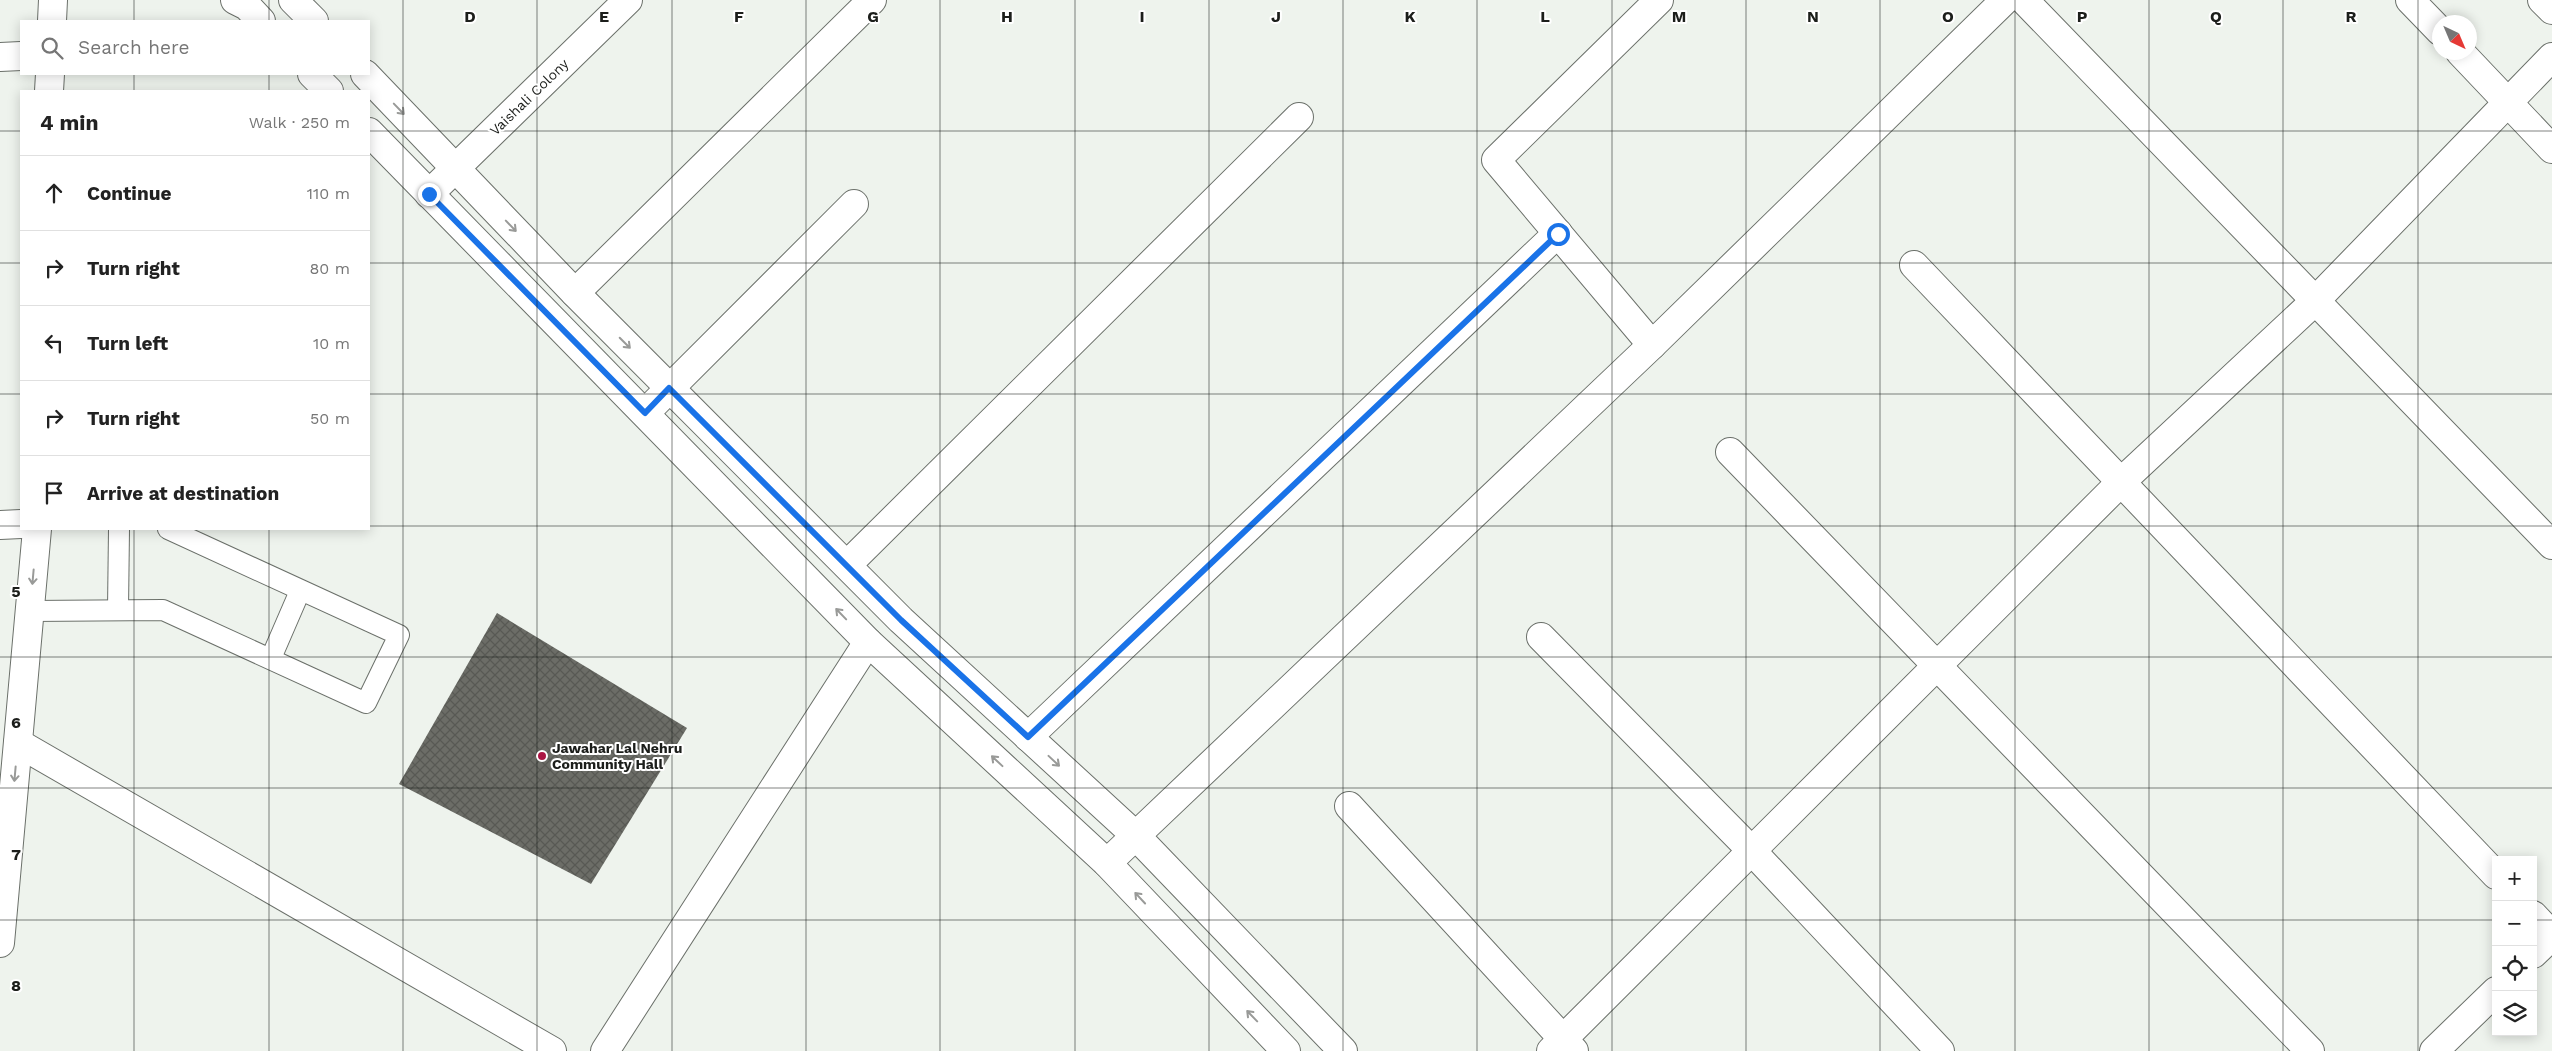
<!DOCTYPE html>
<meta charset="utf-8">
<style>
:root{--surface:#fff;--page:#f6f6f6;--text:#222;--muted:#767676;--line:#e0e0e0}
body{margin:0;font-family:"Work Sans",sans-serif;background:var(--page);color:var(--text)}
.controls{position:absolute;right:15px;bottom:15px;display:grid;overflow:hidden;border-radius:0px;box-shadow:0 2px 12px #0003}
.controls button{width:45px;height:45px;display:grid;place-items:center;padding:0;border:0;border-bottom:1px solid var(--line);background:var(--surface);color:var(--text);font:25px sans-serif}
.compass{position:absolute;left:2432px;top:15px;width:45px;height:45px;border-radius:50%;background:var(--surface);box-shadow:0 2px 12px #0003;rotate:136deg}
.stop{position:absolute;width:15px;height:15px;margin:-11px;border:4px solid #1a73e8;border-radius:50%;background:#fff}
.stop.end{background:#1a73e8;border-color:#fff;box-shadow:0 1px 5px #0008}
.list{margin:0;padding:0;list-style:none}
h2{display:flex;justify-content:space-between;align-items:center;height:65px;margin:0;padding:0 20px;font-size:21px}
h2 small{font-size:16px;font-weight:400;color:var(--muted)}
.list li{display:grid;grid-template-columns:32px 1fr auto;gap:15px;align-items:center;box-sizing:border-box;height:75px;padding:0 20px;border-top:1px solid var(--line)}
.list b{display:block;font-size:19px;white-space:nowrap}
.list em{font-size:16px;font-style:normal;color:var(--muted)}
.icon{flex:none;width:28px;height:28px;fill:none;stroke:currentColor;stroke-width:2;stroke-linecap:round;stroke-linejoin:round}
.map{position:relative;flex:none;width:2552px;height:1051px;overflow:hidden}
.search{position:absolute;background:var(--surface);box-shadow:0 2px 12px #0003;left:20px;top:20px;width:350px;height:55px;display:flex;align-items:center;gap:12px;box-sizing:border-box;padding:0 18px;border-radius:0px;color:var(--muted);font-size:19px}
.panel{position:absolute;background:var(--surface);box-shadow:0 2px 12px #0003;left:20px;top:90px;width:350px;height:440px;border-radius:0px}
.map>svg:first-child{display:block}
</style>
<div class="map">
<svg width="2552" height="1051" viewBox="0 0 2552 1051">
<defs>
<pattern id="building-cross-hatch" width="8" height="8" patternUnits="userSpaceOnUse" patternTransform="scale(1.25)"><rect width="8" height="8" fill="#6c6d67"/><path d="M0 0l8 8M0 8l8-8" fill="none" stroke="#585954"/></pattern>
</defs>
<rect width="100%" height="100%" fill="#eef3ed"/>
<path fill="url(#building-cross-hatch)" d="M497,613L687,728L591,884L399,784Z"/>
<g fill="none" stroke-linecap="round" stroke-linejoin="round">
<g stroke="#6b706a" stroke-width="22">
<g id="lane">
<path d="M118,609L119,529"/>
<path d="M30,611L163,610L366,703L399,635L168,529"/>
<path d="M271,658L300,591"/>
</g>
</g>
<g stroke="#6b706a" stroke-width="30">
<g id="street">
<path d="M2024,0L2552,545"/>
<path d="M2410,0L2440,31"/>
<path d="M2542,0L2552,10"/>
<path d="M2460,52L2552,149"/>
<path d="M429,194L628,0"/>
<path d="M1914,265L2496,875"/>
<path d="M575,293L872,0"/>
<path d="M1652,345L1496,160L1659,0"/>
<path d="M645,413L854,204"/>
<path d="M1730,452L2310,1051"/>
<path d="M847,565L1299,117"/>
<path d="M1541,637L1751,850L1940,1051"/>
<path d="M1028,737L1558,233"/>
<path d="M18,743L552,1051"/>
<path d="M1349,806L1574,1051"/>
<path d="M1107,863L1652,345L2005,0"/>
<path d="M2533,915L2552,935"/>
<path d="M2533,954L2552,936"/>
<path d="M605,1051L868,642"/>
<path d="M1551,1051L2121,482L2315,301L2552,57"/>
<path d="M2434,1051L2496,991"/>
</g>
</g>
<g stroke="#6b706a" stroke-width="30">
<g id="secondary">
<path d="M235,0L247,6L261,21"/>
<path d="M293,0L314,21"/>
<path d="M312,74L329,91"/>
<path d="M365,74L575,293L901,620L1135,835L1343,1051"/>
<path d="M369,132L868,642L1107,863L1286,1051"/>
</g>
</g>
<g stroke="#6b706a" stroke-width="30">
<g id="primary">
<path d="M52,21L53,0"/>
<path d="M0,57L21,56"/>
<path d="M49,91L50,74"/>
<path d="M0,525L21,524"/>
<path d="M0,943L37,529"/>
</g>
</g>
<use href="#lane" stroke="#fff" stroke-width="20"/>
<use href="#street" stroke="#fff" stroke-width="28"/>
<use href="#secondary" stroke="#fff" stroke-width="28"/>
<use href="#primary" stroke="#fff" stroke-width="28"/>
</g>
<defs><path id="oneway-shaft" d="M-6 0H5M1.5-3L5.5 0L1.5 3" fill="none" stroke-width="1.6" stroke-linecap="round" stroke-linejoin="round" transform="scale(1.25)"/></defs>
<g stroke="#999a98">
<use href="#oneway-shaft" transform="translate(399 109) rotate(46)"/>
<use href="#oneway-shaft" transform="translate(511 226) rotate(46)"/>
<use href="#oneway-shaft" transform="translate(625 343) rotate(45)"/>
<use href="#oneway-shaft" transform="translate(33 577) rotate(95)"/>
<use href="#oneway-shaft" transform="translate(841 614) rotate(-134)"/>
<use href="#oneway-shaft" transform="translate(997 761) rotate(-137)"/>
<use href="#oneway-shaft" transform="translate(1054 761) rotate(43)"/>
<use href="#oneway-shaft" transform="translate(15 774) rotate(95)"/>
<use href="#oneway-shaft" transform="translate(1140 898) rotate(-133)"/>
<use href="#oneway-shaft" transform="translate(1252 1016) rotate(-134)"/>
</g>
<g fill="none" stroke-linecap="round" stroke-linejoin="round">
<path stroke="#1a73e8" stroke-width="6" d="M429,194L645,413L669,388L901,620L1028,737L1558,234"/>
</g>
<path fill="none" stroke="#1c1e1b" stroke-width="1" stroke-opacity="0.55" d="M134,0V21M269,0V21M403,0V1051M537,0V1051M672,0V1051M806,0V1051M940,0V1051M1075,0V1051M1209,0V1051M1343,0V1051M1477,0V1051M1612,0V1051M1746,0V1051M1880,0V1051M2015,0V1051M2149,0V1051M2283,0V1051M2418,0V1051M134,74V91M269,74V91M0,131H21M369,131H2552M0,263H21M369,263H2552M0,394H21M369,394H2552M0,526H21M369,526H2552M134,529V1051M269,529V1051M0,657H2552M0,788H2552M0,920H2496M2533,920H2552"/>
<circle fill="#ab1644" stroke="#fff" stroke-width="2" cx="542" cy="756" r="5"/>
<g text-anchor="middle" stroke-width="4" stroke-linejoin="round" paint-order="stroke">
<g font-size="14" fill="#1c1e1b" stroke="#fff">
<text transform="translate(529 97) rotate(-44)" y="5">Vaishali Colony</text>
</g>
<g font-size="14" font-weight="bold" fill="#1c1e1b" stroke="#fff" text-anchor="start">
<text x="552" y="753">Jawahar Lal Nehru<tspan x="552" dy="16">Community Hall</tspan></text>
</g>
</g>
<g font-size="16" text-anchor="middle" font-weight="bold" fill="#1c1e1b" stroke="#fff" stroke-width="4" stroke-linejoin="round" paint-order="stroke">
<text x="470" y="22">D</text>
<text x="604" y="22">E</text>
<text x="739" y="22">F</text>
<text x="873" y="22">G</text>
<text x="1007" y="22">H</text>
<text x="1142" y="22">I</text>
<text x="1276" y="22">J</text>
<text x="1410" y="22">K</text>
<text x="1545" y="22">L</text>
<text x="1679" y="22">M</text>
<text x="1813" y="22">N</text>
<text x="1948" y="22">O</text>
<text x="2082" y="22">P</text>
<text x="2216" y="22">Q</text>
<text x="2351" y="22">R</text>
<text x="16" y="597">5</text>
<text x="16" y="728">6</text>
<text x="16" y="860">7</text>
<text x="16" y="991">8</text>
</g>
</svg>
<div class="controls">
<button>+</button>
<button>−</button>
<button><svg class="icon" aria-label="locate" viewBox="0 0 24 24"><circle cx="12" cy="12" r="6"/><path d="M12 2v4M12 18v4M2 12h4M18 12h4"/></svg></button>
<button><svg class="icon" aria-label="layers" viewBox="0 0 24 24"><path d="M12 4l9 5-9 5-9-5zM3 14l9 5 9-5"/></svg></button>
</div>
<svg class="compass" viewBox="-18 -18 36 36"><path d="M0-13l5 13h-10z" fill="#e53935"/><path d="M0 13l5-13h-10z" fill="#767676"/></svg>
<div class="stop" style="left:1558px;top:234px"></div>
<div class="stop end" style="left:429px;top:194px"></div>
<div class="search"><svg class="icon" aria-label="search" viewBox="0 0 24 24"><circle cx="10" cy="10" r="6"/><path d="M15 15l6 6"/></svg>Search here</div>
<section class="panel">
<h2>4 min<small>Walk · 250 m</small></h2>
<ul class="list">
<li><svg class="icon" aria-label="ahead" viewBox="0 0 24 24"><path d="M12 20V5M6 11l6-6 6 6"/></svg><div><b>Continue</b></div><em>110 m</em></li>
<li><svg class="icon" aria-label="right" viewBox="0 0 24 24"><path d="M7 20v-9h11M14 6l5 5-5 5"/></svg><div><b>Turn right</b></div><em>80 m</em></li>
<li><svg class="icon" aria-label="left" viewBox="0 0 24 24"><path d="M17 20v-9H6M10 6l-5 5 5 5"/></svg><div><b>Turn left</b></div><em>10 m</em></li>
<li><svg class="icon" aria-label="right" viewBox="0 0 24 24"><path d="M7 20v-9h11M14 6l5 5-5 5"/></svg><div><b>Turn right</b></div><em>50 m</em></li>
<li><svg class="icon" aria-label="arrive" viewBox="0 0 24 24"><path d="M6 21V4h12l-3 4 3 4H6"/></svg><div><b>Arrive at destination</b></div></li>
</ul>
</section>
</div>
